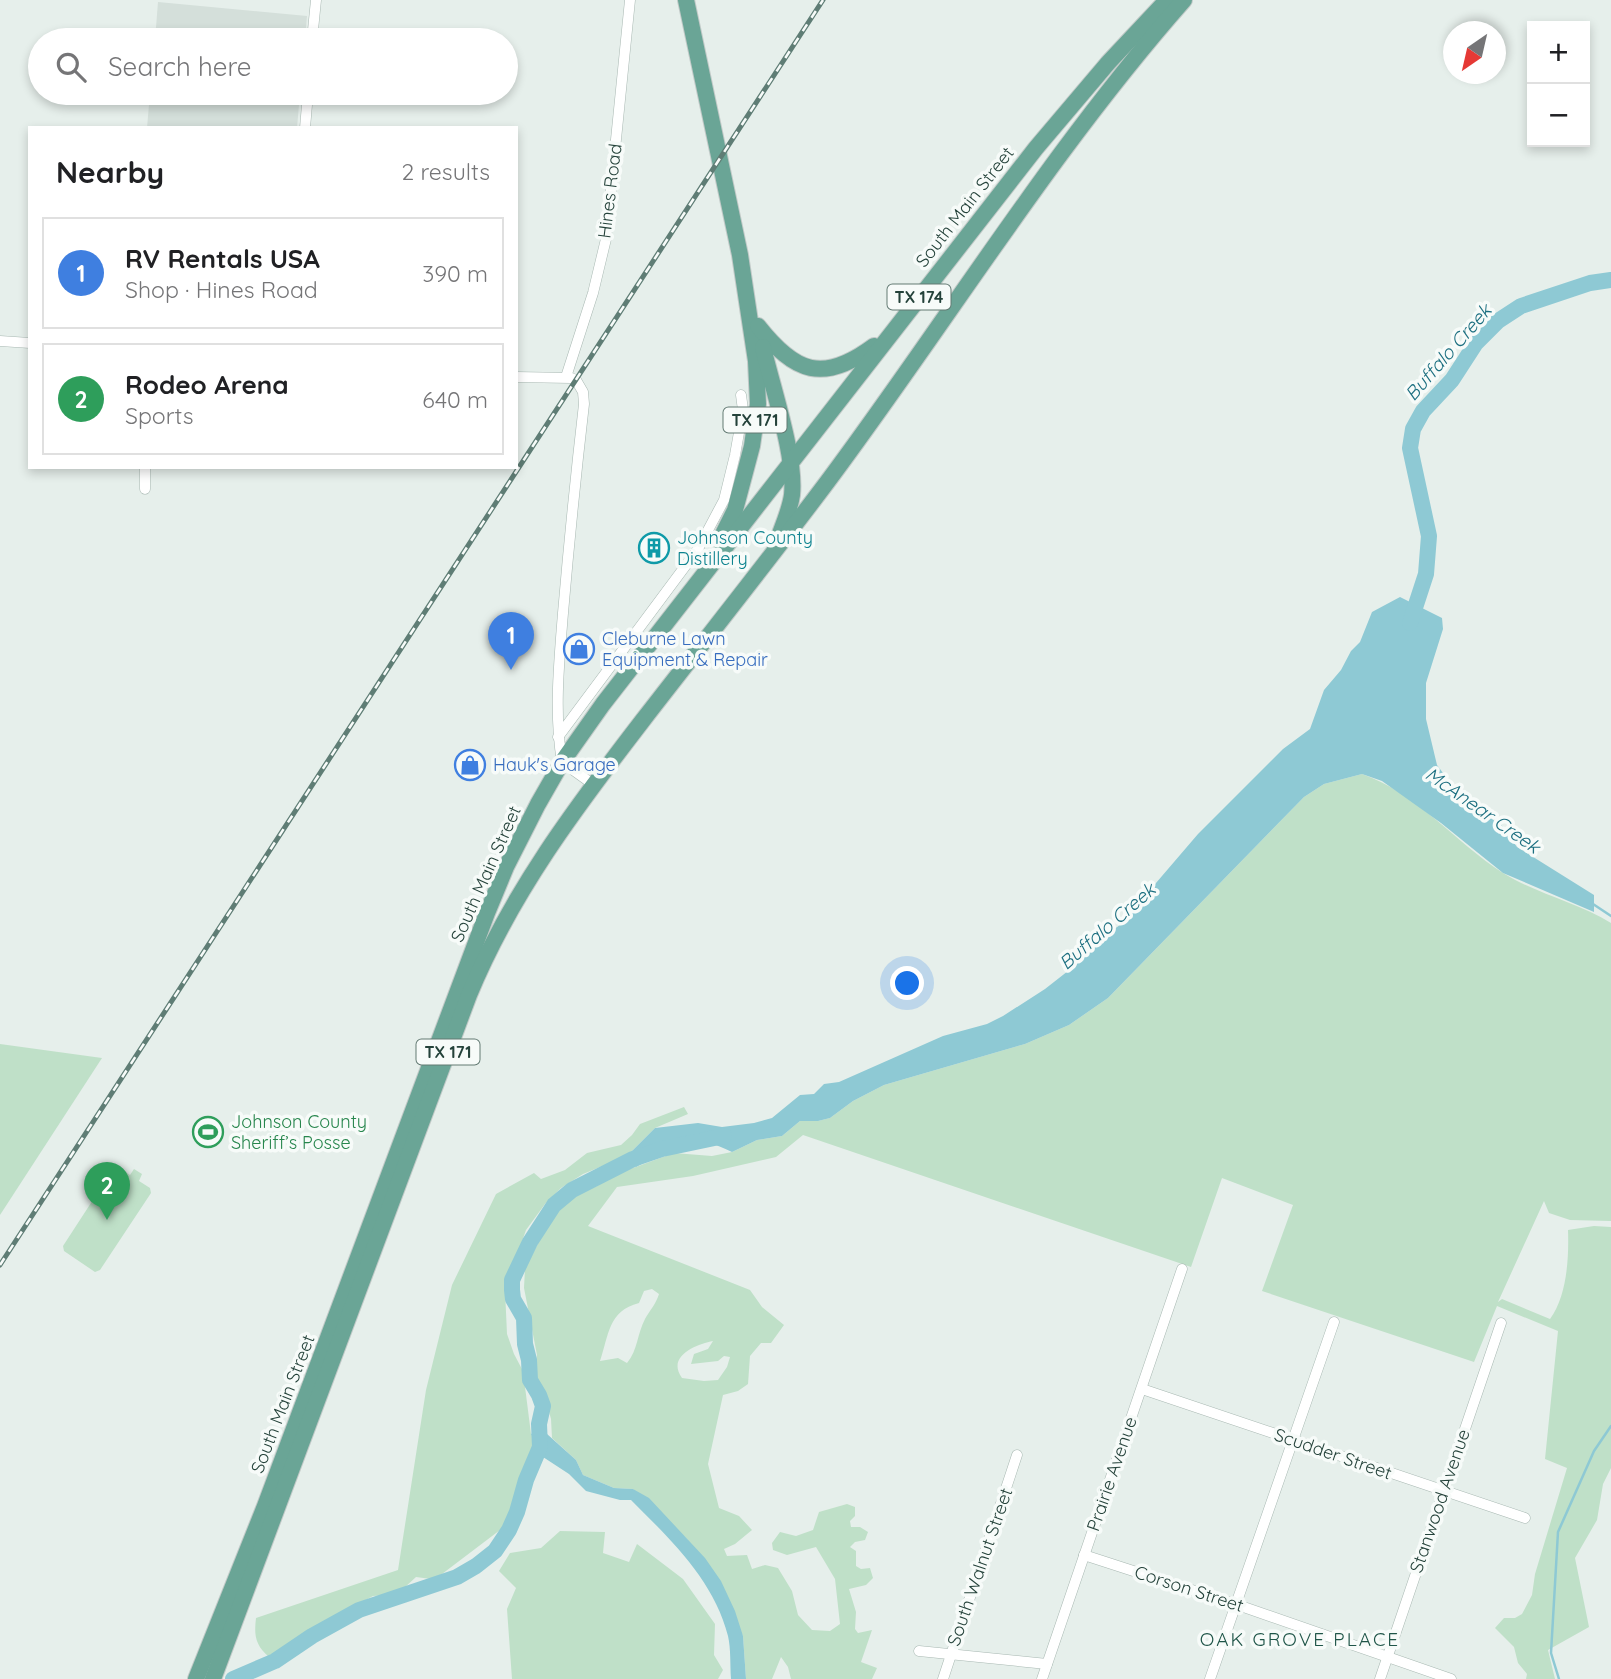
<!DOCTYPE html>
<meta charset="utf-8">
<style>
:root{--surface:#fff;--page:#f6f6f6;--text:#202124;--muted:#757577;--line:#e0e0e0;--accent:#7f4e3f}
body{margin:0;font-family:Quicksand,sans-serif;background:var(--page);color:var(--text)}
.controls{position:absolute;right:21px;top:21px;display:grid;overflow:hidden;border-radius:0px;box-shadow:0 4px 10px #0003}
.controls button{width:63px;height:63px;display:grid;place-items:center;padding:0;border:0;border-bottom:2px solid var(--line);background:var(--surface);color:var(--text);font:35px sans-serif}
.compass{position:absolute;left:1443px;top:21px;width:63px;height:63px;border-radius:50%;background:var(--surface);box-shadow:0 4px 10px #0003;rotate:214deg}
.you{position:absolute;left:908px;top:984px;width:24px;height:24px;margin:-18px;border:5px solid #fff;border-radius:50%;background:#1a73e8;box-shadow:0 0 0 10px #1a73e833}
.badge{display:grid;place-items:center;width:46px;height:46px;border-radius:50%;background:var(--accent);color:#fff;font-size:23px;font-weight:700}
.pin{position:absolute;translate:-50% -58px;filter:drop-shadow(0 2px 4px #0008)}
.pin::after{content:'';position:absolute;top:37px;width:24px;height:21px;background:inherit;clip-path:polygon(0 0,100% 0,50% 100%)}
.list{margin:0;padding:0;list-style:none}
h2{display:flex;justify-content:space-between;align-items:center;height:91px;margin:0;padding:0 28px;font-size:30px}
h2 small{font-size:23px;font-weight:400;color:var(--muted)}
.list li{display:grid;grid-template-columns:46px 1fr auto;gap:21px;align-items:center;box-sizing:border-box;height:112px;margin:0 14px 14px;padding:0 14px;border:2px solid var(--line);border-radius:0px}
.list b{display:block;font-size:26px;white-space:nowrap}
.list p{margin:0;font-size:23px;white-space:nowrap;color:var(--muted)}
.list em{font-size:23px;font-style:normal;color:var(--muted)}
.icon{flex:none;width:38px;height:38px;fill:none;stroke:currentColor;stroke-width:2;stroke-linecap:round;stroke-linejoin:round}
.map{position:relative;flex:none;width:1611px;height:1679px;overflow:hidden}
.search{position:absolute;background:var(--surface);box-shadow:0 4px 10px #0003;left:28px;top:28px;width:490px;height:77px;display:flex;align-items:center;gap:18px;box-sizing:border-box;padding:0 24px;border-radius:38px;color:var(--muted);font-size:26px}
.panel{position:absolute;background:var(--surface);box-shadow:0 4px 10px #0003;left:28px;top:126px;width:490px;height:343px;border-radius:0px}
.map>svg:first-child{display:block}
</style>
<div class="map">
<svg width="1611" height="1679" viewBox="0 0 1611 1679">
<rect width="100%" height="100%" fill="#e6efeb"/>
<g fill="#d4dfda">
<path d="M158,2L307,16L305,40H155Z"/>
<path d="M150,93H300L297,128H147Z"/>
</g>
<g fill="#bfe0c8" fill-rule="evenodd">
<path d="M1362,774C1417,793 1455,842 1503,873C1537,894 1577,902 1611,923V1221L1570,1220L1549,1213L1544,1201L1498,1302L1502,1299L1550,1319C1567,1296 1569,1258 1568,1230L1594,1226L1611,1227V1468L1603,1484L1597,1520L1575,1558L1589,1627L1548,1650L1555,1679H1526L1527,1674L1518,1663L1514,1647L1495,1628L1504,1618H1515L1522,1614L1532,1595L1535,1574L1567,1468L1545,1459L1558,1331L1497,1306L1474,1362L1262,1291L1293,1205L1222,1178L1191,1267L803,1135L776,1157L693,1176L617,1187L588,1226L750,1290L762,1307L784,1325L771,1343H761L750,1356L748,1384L738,1391L723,1395L708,1464L719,1508L739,1516L752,1530L735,1544L724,1549L727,1556L747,1555L752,1569L765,1565L778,1568L792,1591L798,1615L812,1630L830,1631L840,1624L835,1579L816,1547L787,1555L773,1550L772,1543L780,1532L796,1536L813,1530L819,1512L847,1504L855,1507V1516L850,1521L851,1527H860L868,1532L865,1540L855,1542L850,1547L856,1551V1566L861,1569L870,1568L873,1578L866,1585L849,1589L856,1612L855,1629L858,1633L872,1630L861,1662L877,1668L872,1679H791L788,1667L781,1657L772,1679H746L743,1636L687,1539L633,1489L614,1488L583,1475L576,1460L552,1438L551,1419L545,1397L534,1375L537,1355L524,1288L525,1269L551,1218L576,1195L597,1186L611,1176L674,1153L712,1156L732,1152L757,1140L782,1136L800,1121H818L830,1118L853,1101L884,1085L1025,1044L1069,1025L1108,998L1304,797L1324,784ZM652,1289L659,1294C656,1304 650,1310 645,1319C637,1334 638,1350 627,1363L618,1358L600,1361C609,1335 608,1311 639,1303L644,1291ZM713,1341L708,1349L694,1354L691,1364L718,1361L724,1356L730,1357L727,1367L718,1380L704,1381L682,1378C666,1356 697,1344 713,1341Z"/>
<path d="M0,1044L102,1058L0,1215Z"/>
<path d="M684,1107L688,1114L655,1128L627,1156L583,1174L561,1188L545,1204L526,1230L505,1290L507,1334L514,1354L523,1371L531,1434L536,1443L527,1460L519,1489L504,1527L442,1574L431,1579L416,1577L404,1588L388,1595L373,1596L312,1629L297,1642L269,1657C255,1645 254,1635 256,1618L398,1570L426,1390L452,1285L496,1194L534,1173L541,1179L565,1170L587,1153L621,1145L632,1135L640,1124Z"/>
<path d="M118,1167L130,1175L134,1169L142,1174L139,1181L150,1188L151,1193L100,1270L95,1272L64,1251L63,1246L113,1169Z"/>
<path d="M560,1531L605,1532L603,1553L629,1562L637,1544L683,1579L715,1624L714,1655L723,1670L718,1679H512L507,1609L516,1588L499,1571L510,1553L541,1548Z"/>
</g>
<g fill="#8ec9d4">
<path d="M1400,597L1442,618L1443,629L1426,683V719L1437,765L1452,785L1473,806L1502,826L1517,847L1594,895V912L1503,873L1441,823L1382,781L1362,774L1324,784L1304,797L1108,998L1069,1025L1025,1044L884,1085L853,1101L830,1118L818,1121H800L782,1136L757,1140L732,1152C679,1127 680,1146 636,1167L627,1156L655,1128L698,1123L722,1127L754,1123L772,1118L800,1095L814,1094L824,1084L839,1082L943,1036L987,1024L1003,1016L1045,989L1068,971L1085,949L1120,925L1198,834L1283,749L1310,729L1324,690L1341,670L1351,651L1360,642L1372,612Z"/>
<path d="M539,1430L547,1434L576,1460L583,1475L614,1488L633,1489L649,1498L705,1558L721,1581L735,1611L743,1636L746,1679H731C730,1665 731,1649 728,1636C714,1580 670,1539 631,1500H620L586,1491L569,1474L543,1457L531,1434Z"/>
</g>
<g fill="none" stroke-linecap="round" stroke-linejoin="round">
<g stroke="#8ec9d4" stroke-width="2.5">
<path d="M1593,904L1611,916"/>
<path d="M1559,1679L1551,1653L1558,1532L1594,1451L1611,1426"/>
</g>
<g stroke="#8ec9d4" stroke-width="16">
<path d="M1410,623L1426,574L1429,536L1410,448L1413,429L1423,411L1452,380L1476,343L1498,321L1521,306L1590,283L1611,280"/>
<path d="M233,1679L275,1661L312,1636L359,1610L457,1577L476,1566L495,1551L509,1530L517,1512L526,1480L540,1447L539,1424L543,1406L539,1395L530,1380L529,1360L525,1344L524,1318L513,1299L512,1290V1280L530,1242L554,1205L572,1190L633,1159L662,1149L724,1136"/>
</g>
<g stroke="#a8b8b2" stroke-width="11">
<g id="street">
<path d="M312,40L316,0"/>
<path d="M305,128L308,93"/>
<path d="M0,341L30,343"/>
<path d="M516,377L571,378L576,380L583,392L584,404C576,473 569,543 563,613C559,663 554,713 562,762L594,785"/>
<path d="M566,377L593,293L606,239L630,0"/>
<path d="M145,467V489"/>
<path d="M558,737L698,549L724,500L735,455L743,410L741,395"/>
<path d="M1142,1389L1525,1518"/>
<path d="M1084,1555L1235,1604L1451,1679"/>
<path d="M919,1651L1047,1664"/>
<path d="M943,1679L1017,1455"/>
<path d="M1042,1679L1182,1269"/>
<path d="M1210,1679L1334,1322"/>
<path d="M1380,1679L1501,1323"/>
</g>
</g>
<g stroke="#c2cac8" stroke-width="18">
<g id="primary">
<path d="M686,0L740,255L756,361L758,404L752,446L735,510L720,540"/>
<path d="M758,326C795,373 823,384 874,346"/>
<path d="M763,347C772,387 796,456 792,495C790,509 784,523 779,536"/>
<path d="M196,1679L265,1506L487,913L506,867L538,804L562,762L603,704L1036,148L1108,63L1167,0"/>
<path d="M213,1679L469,995C511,893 576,807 643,720C705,640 768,561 828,481C948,320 1051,151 1184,0"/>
</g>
</g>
<use href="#street" stroke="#fff" stroke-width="10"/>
<use href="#primary" stroke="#6aa596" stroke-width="16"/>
<g stroke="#5f7d75" stroke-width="5">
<path id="rail" d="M0,1265L823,0"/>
</g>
<use href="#rail" stroke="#f7fbf9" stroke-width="2.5" stroke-dasharray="8" stroke-linecap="butt"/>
</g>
<defs>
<g id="building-ring" transform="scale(1.575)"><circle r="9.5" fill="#f7fbf9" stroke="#0f9aa8" stroke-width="1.5"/><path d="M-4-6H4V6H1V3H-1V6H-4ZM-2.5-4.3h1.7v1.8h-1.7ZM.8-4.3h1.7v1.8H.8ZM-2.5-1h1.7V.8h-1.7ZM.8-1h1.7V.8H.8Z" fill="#0f9aa8"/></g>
<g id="shop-ring" transform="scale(1.575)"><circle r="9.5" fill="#f7fbf9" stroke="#3f7fe0" stroke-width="1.5"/><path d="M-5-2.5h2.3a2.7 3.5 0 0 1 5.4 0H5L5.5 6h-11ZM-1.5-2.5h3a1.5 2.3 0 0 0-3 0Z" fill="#3f7fe0"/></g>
<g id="stadium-ring" transform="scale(1.575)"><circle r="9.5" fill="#f7fbf9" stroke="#2e9e5b" stroke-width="1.5"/><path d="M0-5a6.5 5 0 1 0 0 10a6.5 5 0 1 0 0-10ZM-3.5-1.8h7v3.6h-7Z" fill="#2e9e5b"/></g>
</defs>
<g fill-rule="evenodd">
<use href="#building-ring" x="654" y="548"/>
<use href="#shop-ring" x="579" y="649"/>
<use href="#shop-ring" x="470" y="765"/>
<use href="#stadium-ring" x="208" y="1132"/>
</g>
<g text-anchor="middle" stroke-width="7" stroke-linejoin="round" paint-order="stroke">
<g fill="#f7fbf9" stroke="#637a73" stroke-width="2">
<rect x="887.5" y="284.5" width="63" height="25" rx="5"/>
<rect x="723.5" y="407.5" width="63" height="25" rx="5"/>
<rect x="416.5" y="1039.5" width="63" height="25" rx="5"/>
</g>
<g font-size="16" font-weight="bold" fill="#24423a">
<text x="919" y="303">TX 174</text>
<text x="755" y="426">TX 171</text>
<text x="448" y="1058">TX 171</text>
</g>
<g font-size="18" fill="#24423a" stroke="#f7fbf9">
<text transform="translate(610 191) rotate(-83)" y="6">Hines Road</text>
<text transform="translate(965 207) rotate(-52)" y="6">South Main Street</text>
<text transform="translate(486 874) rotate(-66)" y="6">South Main Street</text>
<text transform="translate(283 1404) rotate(-69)" y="6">South Main Street</text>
<text transform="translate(1333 1454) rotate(19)" y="6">Scudder Street</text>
<text transform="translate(1112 1474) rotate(-71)" y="6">Prairie Avenue</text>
<text transform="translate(1440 1501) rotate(-71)" y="6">Stanwood Avenue</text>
<text transform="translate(980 1567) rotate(-71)" y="6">South Walnut Street</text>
<text transform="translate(1189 1589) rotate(18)" y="6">Corson Street</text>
</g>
<g font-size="18" fill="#0d838f" stroke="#f7fbf9" text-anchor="start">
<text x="677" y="544">Johnson County<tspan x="677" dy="21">Distillery</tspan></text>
</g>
<g font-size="18" fill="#366cbe" stroke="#f7fbf9" text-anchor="start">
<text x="602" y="645">Cleburne Lawn<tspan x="602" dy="21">Equipment &amp; Repair</tspan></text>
<text x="493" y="771">Hauk's Garage</text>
</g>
<g font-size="18" fill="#27864d" stroke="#f7fbf9" text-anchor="start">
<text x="231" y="1128">Johnson County<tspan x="231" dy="21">Sheriff’s Posse</tspan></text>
</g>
<g font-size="19" font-style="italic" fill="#1c6f80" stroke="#f7fbf9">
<text transform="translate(1448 352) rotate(-49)" y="7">Buffalo Creek</text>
<text transform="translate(1483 810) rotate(35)" y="7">McAnear Creek</text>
<text transform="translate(1107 926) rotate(-41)" y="7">Buffalo Creek</text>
</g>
<g font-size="19" letter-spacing="2" fill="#1f5548" stroke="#f7fbf9">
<text x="1300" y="1646">OAK GROVE PLACE</text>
</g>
</g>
</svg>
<div class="controls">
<button>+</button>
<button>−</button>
</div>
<svg class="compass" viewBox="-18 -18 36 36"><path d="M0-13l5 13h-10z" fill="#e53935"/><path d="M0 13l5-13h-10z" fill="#757577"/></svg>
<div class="you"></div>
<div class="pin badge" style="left:511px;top:670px;background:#3f7fe0">1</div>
<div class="pin badge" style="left:107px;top:1220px;background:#2e9e5b">2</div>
<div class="search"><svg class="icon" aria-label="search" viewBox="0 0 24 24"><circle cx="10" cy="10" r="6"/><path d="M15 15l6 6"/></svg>Search here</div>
<section class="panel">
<h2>Nearby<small>2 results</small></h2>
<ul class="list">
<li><span class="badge" style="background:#3f7fe0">1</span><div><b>RV Rentals USA</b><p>Shop · Hines Road</p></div><em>390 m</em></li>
<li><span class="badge" style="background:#2e9e5b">2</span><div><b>Rodeo Arena</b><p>Sports</p></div><em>640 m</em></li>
</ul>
</section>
</div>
